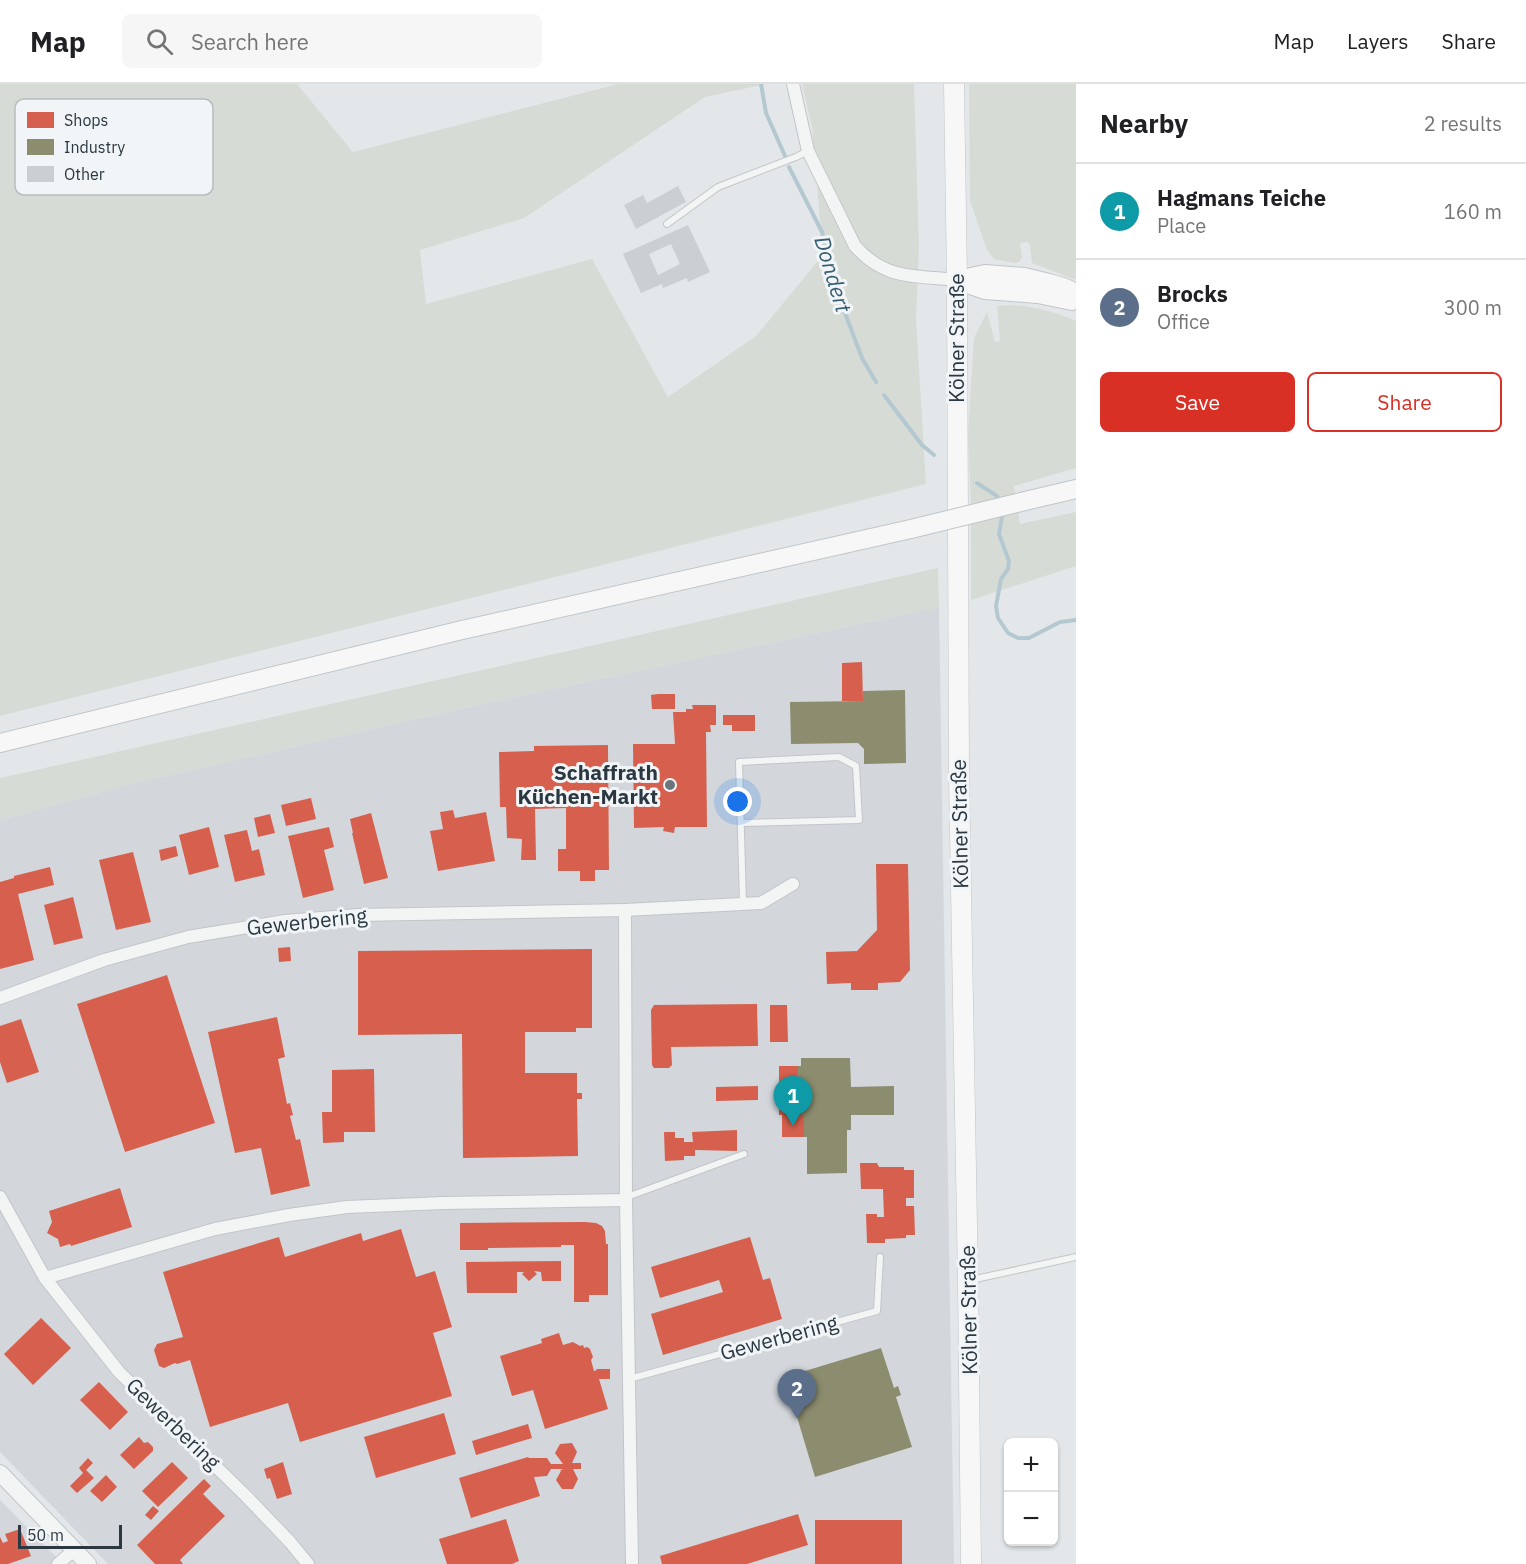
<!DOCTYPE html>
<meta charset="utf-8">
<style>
:root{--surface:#fff;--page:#f6f6f6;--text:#202124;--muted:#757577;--line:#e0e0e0;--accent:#d93025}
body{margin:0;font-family:"IBM Plex Sans",sans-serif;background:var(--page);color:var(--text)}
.controls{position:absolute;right:18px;bottom:18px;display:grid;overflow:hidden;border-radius:9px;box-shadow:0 2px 4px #0004}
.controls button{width:54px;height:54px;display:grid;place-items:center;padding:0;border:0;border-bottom:2px solid var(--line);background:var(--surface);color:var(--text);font:30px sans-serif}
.scale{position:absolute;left:18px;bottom:15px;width:104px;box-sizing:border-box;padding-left:6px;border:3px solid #2b3841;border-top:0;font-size:16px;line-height:21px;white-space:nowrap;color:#2b3841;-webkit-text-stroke:4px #f2f5f7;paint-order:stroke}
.you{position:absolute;left:738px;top:718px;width:21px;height:21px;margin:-15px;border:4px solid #fff;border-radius:50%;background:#1a73e8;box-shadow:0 0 0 9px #1a73e833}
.badge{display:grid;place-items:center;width:39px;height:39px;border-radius:50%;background:var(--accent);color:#fff;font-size:20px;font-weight:700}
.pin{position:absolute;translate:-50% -50px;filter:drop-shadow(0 2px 3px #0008)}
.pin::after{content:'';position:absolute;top:32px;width:21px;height:18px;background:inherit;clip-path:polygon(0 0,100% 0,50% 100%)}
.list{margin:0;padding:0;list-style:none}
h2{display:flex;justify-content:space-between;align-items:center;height:78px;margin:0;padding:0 24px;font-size:26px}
h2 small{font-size:20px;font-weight:400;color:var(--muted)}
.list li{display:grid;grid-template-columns:39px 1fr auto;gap:18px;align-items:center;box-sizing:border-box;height:96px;padding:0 24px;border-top:2px solid var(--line)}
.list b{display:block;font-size:22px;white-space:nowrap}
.list p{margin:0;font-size:20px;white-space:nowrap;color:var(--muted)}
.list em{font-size:20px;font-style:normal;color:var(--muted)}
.actions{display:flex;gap:12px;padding:18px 24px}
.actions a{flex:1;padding:14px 0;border:2px solid var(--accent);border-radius:9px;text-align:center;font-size:21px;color:var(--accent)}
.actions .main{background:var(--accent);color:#fff}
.icon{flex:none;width:33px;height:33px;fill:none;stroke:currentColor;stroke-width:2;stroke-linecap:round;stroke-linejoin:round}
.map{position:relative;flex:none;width:1076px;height:1480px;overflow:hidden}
header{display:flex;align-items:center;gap:36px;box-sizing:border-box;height:84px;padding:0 30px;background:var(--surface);border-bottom:2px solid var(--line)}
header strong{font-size:28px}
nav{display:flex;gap:33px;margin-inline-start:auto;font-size:21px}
.search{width:420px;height:54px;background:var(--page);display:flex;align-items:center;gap:15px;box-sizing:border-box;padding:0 21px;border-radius:9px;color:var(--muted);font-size:22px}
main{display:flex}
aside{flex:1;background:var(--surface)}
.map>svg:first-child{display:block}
</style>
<header>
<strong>Map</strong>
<div class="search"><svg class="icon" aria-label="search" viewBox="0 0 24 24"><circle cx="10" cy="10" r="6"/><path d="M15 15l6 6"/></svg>Search here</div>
<nav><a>Map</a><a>Layers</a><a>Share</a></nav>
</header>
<main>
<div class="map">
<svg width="1076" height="1480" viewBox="0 0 1076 1480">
<rect width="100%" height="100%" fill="#e4e7e9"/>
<g fill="#d3d7dc">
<path d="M939,523L954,1480H108L0,1368V736L134,699L477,621Z"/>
<path d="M0,1416L63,1480H0Z"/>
</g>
<g fill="#d6dcd5">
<path d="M0,0H297L353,68L618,0H766L705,13L524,134L420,166L426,220L592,175L668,313L756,252L823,171L812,43L802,0H914L919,163L916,236L926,400L0,632Z"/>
<path d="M969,0H1076V196L1032,179L1030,161L1028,158L1020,159L1022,173L1019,178L1014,179L994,175L987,166L970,117Z"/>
<path d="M997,222C1024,219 1052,226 1076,237V384L1014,402L1020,440L1076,428V482L971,516V421L968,350L974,254L987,228L995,258L1000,257Z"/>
<path d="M938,484L939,523L477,621L134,699L0,736V694Z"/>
</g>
<g fill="#d6604d">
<path d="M862,578L863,617H842V579Z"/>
<path d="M658,610H675V625H652L651,611Z"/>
<path d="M692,621H716V641H710L711,648H706L707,743H675L674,749L663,747L664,743L634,744L633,660H675L673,628H686V625H693Z"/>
<path d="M723,631H755V647H732V641H723Z"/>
<path d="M608,661L609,786H595V797H580V787H558V765H566V724L535,725L536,776H521L522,755L507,754L506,723H500L499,668L534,667V662Z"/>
<path d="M311,714L316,735L286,742L281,721Z"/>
<path d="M453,726L455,734L486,728L495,777L438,787L430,747L443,745L440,728Z"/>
<path d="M371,729L388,794L364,800L352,749H353L350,735Z"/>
<path d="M270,730L275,749L258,753L254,734Z"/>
<path d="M209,743L219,783L189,791L179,751Z"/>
<path d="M329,743L334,763L324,766L334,806L303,814L288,752Z"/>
<path d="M247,746L252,767L259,765L265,791L235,798L224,751Z"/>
<path d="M176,762L178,772L161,777L159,766Z"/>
<path d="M133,768L151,838L116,846L99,776Z"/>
<path d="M876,780H908L910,886L900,898L878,899V906H851V899L827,900L826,868L857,867L877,846Z"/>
<path d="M50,783L54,801L18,810L34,876L0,885V798L14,794V792Z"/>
<path d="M73,813L83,854L54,861L44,821Z"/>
<path d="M290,863L291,877L279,878L278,864Z"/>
<path d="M592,865V944H576V948H525V989H577V1009H582V1015H577L578,1072L463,1074L462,950L358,951V867Z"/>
<path d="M167,891L215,1039L125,1068L77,920Z"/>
<path d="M757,920L758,962L671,963L672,981L669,984H654L652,981L651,926L654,921Z"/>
<path d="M770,921H787L788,958H770Z"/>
<path d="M277,933L285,973L278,975L287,1020L290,1019L293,1031L290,1032L296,1056L300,1055L310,1102L271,1111L261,1064L235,1069L208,948Z"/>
<path d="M21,935L39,988L7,999L0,978V942Z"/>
<path d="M779,982H798L799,1031H804V1053H782V1031H779Z"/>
<path d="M374,985L375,1048H344V1058L323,1059L322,1028H332V986Z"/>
<path d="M758,1002V1016L716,1017V1003Z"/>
<path d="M737,1046V1067L695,1066V1072H684V1076L665,1077L664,1048H675V1054H684V1058H693L692,1048Z"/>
<path d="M860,1079H877L879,1083H904V1086H914V1114H906V1122H914L915,1151H906V1154L885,1155V1159H867L866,1130H877V1133H884L883,1105H861Z"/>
<path d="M120,1104L132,1143L71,1162L70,1160L60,1163L58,1155L47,1149L52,1138L49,1127Z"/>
<path d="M585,1138L596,1139L602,1142L605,1147L606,1160H608V1211H589V1218H574V1161H561V1163L488,1164V1166H460V1139Z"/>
<path d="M401,1145L416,1193L435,1187L452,1243L433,1249L452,1312L300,1358L288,1319L210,1343L190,1276L177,1280L175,1279L164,1284L159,1282L154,1266L157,1260L183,1253L163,1188L279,1153L285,1173L361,1149L363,1157Z"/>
<path d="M750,1153L763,1196L770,1194L782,1235L663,1271L651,1230L723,1208L719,1196L660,1214L651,1183Z"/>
<path d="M561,1177V1197H542L541,1188L534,1187L537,1190L529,1197L522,1190L524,1188H517V1209H467L466,1178Z"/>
<path d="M41,1234L71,1264L33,1301L4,1270Z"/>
<path d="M559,1249L563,1261L573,1258L580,1262L583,1261L584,1264L587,1263L590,1265L593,1273L591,1276L594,1287L597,1286L596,1285H610V1295H599L608,1325L545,1345L533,1306L512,1312L500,1272L542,1259L541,1255Z"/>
<path d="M99,1298L128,1328L110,1346L80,1316Z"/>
<path d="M444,1329L456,1370L376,1394L364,1353Z"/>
<path d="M528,1340L532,1354L476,1371L472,1357Z"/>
<path d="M139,1353L144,1359L148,1358L153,1363V1367L134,1385L120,1371Z"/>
<path d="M572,1359L577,1368L572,1379H581V1385H573L578,1395L573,1405H562L556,1396L561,1387L560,1386L564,1385H551L547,1392L534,1393L540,1412L471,1434L459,1394L528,1373L529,1374H547L551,1380H563L555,1369L560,1360Z"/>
<path d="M88,1374L93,1379L86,1386L94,1394L77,1409L70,1402L83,1389L79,1384Z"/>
<path d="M172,1378L188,1394L158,1423L142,1407Z"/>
<path d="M283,1378L292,1410L277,1415L270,1394L267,1395L264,1385Z"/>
<path d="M106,1391L117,1403L102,1418L90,1407Z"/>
<path d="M204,1395L211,1402L203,1410L225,1432L180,1476L183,1480H155L137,1461Z"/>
<path d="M153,1422L159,1427L151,1436L145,1431Z"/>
<path d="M798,1430L808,1461L747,1480H662L660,1472Z"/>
<path d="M506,1435L519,1477L512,1480H447L439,1455Z"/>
<rect x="815" y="1436" width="87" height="44"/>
<path d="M20,1445L31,1472L8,1480H0V1453L3,1459L8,1457L5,1450Z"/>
</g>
<g fill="#8c8c6e">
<path d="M905,606L906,679L864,680V665L858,659L791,660L790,618L863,617V607Z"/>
<path d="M801,974H850L851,1003L894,1002V1031H851V1046H847V1089L807,1090V1053H804V1031H799L798,982H801Z"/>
<path d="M881,1264L894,1304L898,1302L901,1311L896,1313L912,1363L815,1393L785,1293Z"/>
</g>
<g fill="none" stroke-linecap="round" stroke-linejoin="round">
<g stroke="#b4c8d1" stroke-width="4">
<path d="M761,0L766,29L785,72"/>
<path d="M789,83L822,148L834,200L862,274L876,298"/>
<path d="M884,311L922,361L934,371"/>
<path d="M977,399L997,412L999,417"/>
<path d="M1003,427L999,450L1009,477L1008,485L1001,495L996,522L998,534L1008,549L1018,554H1029L1060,538L1076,536"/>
</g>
</g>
<g fill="#cccfd1" fill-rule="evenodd">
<path d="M678,102L686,118L636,145L624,121L643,111L647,119Z"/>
<path d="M688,141L710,188L688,198L687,194L663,204L662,200L641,209L623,170ZM671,160L680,180L658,191L649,170Z"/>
</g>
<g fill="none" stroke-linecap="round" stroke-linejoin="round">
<g stroke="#c2c5c7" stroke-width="8">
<g id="service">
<path d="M667,140L718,103L796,73L808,67"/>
<path d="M741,739L859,736L856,682L839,673L739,678L743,819"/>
<path d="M627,1113L744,1070"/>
<path d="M971,1196L1076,1173"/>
<path d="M629,1295L877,1227L880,1173"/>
</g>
</g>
<g stroke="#c2c5c7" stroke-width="14">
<g id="minor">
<path d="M793,0L808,67L855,162C886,197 915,191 957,196"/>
<path d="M625,826L761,819L793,800"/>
<path d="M0,914L104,876L188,853L285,837L358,831L625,826L626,1116L632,1480"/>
<path d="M0,1113L45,1194L119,1288L247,1413L290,1458L308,1480"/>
<path d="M45,1194L215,1145L289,1131L347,1123L443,1119L626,1116"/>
<path d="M58,1480L74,1466"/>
</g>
</g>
<g stroke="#c2c5c7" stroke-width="18">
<path id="tertiary" d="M0,1389L88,1480"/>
</g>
<g stroke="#c2c5c7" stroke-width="20">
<g id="secondary">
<path d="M957,196L985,190L1024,193L1049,199L1063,203L1076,209"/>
<path d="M957,196L985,206L1038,210L1072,217"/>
<path d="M1025,417L1076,405"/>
<path d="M0,659L462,546L911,445"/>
</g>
</g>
<g stroke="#c1c4c6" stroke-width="21">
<path id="primary" d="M954,0L957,196L959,693L968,1197L971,1480"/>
</g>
<use href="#service" stroke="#f3f5f5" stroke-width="6"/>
<use href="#minor" stroke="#f3f5f5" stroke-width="12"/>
<use href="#tertiary" stroke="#f3f5f5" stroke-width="16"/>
<use href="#secondary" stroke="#f7f7f7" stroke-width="18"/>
<use href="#primary" stroke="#f7f7f7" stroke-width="20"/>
<g stroke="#c2c5c7" stroke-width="20" stroke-linecap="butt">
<path id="secondary-bridge" d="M911,445L1025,417"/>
</g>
<use href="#secondary-bridge" stroke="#f7f7f7" stroke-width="18"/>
</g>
<circle fill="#6c757c" stroke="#f2f5f7" stroke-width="2" cx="670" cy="701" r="6"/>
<g text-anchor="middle" stroke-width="6" stroke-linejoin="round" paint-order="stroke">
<g font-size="21" fill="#2b3841" stroke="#f2f5f7">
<text transform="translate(957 254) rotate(-90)" y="7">Kölner Straße</text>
<text transform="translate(960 740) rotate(-91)" y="7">Kölner Straße</text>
<text transform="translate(307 838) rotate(-6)" y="7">Gewerbering</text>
<text transform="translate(969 1226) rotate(-91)" y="7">Kölner Straße</text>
<text transform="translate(779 1254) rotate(-15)" y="7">Gewerbering</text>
<text transform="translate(173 1340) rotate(44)" y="7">Gewerbering</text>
</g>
<g font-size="21" font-weight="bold" fill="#2b3841" stroke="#f2f5f7" text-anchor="end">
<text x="658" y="696">Schaffrath<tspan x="658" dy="24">Küchen-Markt</tspan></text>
</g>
<g font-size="22" font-style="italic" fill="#385e73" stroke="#f2f5f7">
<text transform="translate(833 190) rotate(73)" y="8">Dondert</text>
</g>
</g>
<rect x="15" y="15" width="198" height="96" rx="9" fill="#f2f5f7" stroke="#b6bcc0" stroke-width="1.5"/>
<rect x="27" y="28" width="27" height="16" fill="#d6604d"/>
<rect x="27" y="55" width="27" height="16" fill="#8c8c6e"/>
<rect x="27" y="82" width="27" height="16" fill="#cccfd1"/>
<g font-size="16" fill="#2b3841">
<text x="64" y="42">Shops</text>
<text x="64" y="69">Industry</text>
<text x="64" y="96">Other</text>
</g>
</svg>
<div class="controls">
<button>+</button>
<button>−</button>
</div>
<div class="scale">50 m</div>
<div class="you"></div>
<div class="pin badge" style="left:793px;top:1042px;background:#0f9aa8">1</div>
<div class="pin badge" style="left:797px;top:1335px;background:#5c6f8a">2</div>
</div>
<aside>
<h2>Nearby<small>2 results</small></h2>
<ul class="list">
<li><span class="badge" style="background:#0f9aa8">1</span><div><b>Hagmans Teiche</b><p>Place</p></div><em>160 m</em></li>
<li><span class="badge" style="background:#5c6f8a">2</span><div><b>Brocks</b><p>Office</p></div><em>300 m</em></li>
</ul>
<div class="actions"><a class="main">Save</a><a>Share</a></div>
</aside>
</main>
